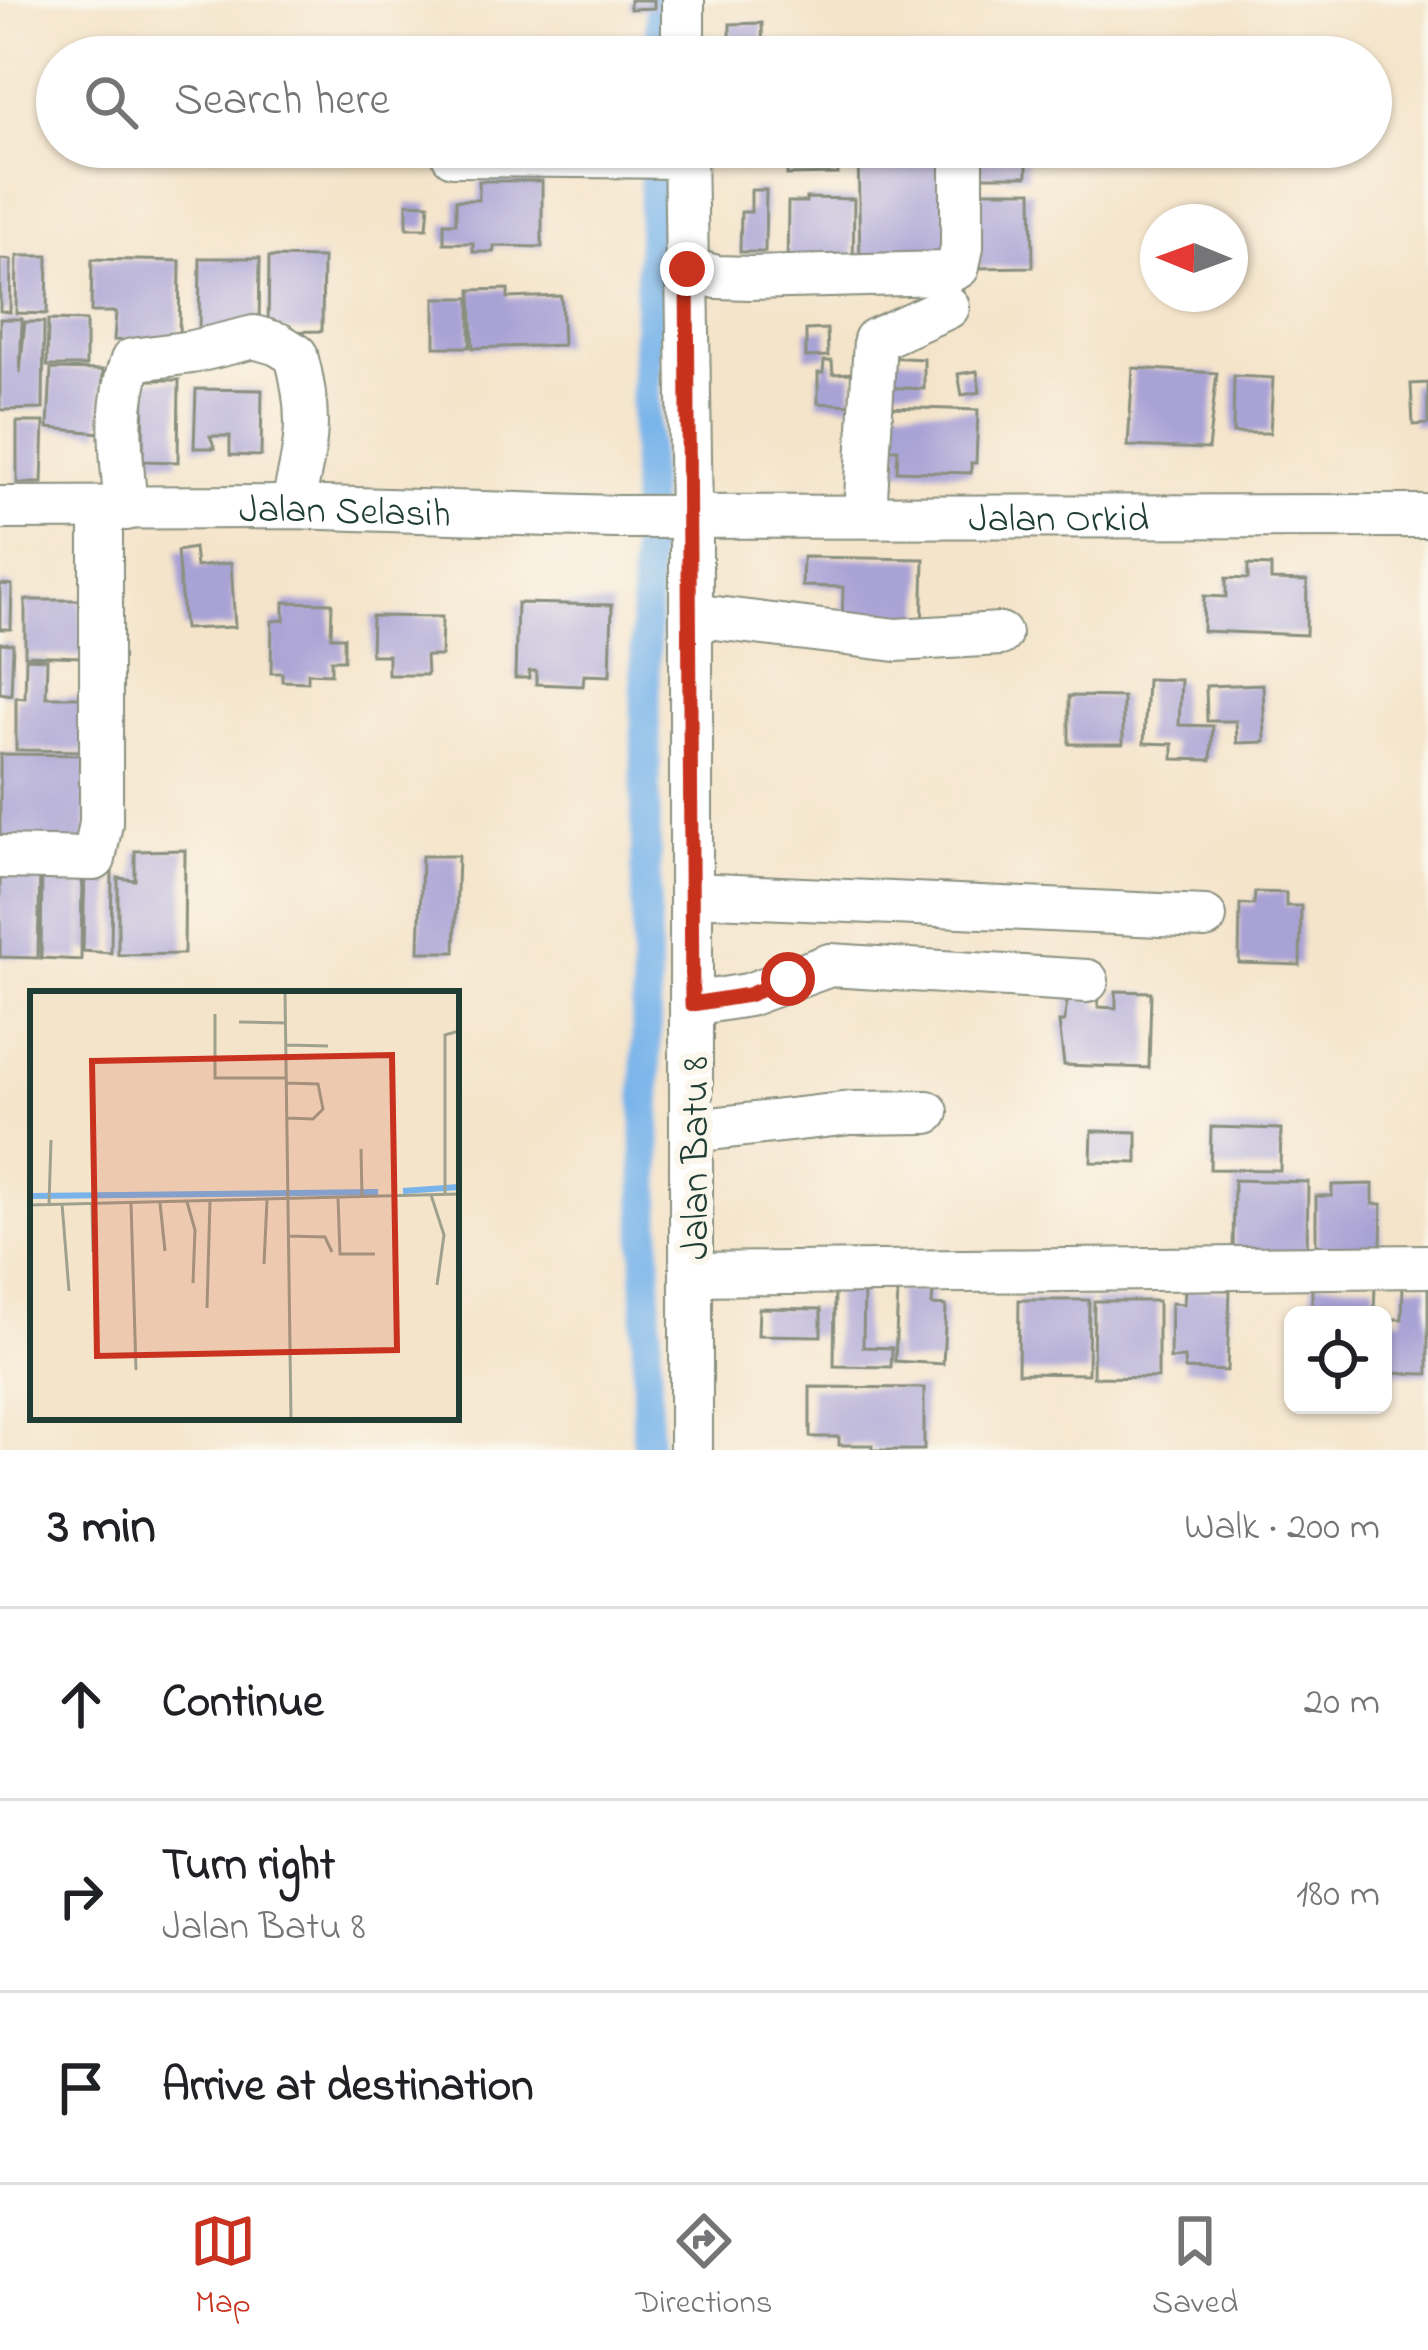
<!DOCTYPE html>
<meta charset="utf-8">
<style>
:root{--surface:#fff;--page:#f2f2f2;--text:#202124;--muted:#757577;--line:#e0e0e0;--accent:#c8321e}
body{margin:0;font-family:"Indie Flower",sans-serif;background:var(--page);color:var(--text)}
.controls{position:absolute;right:36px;bottom:36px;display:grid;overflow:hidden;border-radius:18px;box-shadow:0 3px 9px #0004}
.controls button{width:108px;height:108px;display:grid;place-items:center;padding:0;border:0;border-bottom:3px solid var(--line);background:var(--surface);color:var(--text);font:60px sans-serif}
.compass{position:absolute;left:1140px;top:204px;width:108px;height:108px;border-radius:50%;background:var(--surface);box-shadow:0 3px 9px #0004;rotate:271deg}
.stop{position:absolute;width:36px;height:36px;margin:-27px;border:9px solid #c8321e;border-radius:50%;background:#fff}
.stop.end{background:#c8321e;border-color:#fff;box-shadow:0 3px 12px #0008}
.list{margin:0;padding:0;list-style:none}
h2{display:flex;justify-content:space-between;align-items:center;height:156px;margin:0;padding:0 48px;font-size:51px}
h2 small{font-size:39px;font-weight:400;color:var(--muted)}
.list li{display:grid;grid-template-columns:78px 1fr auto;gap:36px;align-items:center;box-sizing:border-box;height:192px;padding:0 48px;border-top:3px solid var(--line)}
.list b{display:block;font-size:45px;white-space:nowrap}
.list p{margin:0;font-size:39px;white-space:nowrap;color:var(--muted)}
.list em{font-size:39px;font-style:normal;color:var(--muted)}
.icon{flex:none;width:66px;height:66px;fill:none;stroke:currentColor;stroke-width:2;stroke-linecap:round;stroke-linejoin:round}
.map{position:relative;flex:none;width:1428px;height:1450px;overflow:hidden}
.search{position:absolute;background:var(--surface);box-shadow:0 3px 9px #0004;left:36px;right:36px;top:36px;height:132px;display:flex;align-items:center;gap:30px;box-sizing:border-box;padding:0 42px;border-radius:66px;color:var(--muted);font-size:45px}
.sheet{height:732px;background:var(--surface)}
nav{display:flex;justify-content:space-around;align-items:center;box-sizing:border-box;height:168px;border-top:3px solid var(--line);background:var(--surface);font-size:33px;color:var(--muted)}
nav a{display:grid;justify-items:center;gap:6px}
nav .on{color:var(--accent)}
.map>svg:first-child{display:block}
</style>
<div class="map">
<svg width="1428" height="1450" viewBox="0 0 1428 1450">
<rect width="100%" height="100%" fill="#fbf7ec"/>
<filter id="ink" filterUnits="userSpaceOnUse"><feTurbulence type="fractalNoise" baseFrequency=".00833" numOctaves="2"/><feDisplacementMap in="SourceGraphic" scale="24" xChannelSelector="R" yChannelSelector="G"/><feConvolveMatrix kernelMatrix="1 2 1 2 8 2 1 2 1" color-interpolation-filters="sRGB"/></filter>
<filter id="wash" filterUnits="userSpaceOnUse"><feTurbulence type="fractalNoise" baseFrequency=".004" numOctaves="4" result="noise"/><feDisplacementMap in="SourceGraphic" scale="48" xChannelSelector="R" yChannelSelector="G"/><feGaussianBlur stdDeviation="2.7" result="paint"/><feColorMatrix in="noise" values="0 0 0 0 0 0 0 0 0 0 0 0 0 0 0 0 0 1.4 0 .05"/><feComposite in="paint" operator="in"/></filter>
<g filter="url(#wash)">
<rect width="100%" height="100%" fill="#f4e4ca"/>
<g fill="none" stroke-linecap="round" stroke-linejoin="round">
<g stroke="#78b4ea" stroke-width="30">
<path d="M660,0V57"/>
<path d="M647,1450L645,393L656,147"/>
</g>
</g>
<g id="blocks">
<g fill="#a9a2d5">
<path d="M630,0H654V8L630,9Z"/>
<path d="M762,23L763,57H730V24Z"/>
<path d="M365,48L432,52V57H365Z"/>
<path d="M1114,51V57H1080V54Z"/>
<path d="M774,147H838V174L787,175V156H774Z"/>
<path d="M858,147H947L949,263L860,265Z"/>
<path d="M979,147H1027V176H980Z"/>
<path d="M479,181H542V247L494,246V252H473V243H444V223H456V200H479Z"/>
<path d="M751,190H766L765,252H740L741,212H751Z"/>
<path d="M976,191H1032L1033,267L977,268Z"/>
<path d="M806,198L854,199L853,270L787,269L788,202H806Z"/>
<path d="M407,203L429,204L427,228H407Z"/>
<path d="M17,256H48L47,314L16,313Z"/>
<path d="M269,257L323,258L322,331L268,332Z"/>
<path d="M200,258H260L259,329L199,331Z"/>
<path d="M0,259L11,260L10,312L0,311Z"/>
<path d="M92,259L180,261L179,343L114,340L116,312H91Z"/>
<path d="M508,289V298L561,296L563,345L473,348L471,290Z"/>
<rect x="435" y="298" width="35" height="49"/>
<path d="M0,319H22L20,373L25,322H44L43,409L0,410Z"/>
<path d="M48,320L86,321V366H47Z"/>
<path d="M827,329L828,356L806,357V330Z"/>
<path d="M883,357L924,359V389L882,387Z"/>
<path d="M824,361H832L833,374L852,373V405L818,403V373H823Z"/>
<path d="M1133,368L1217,373L1208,449L1128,446Z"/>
<path d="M51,369L103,370L101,433L48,428Z"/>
<path d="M977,371L980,392L962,395L958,374Z"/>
<path d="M1234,376L1273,378L1270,433H1233Z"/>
<path d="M144,380H179L178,462L143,461Z"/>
<path d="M1428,383V424L1413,425L1411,384Z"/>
<path d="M196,389L262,390L261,456L230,455V436H210L215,448H194Z"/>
<path d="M889,407L978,410L976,463H971V473L897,471L898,449H888Z"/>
<path d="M17,422H44L42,483H17Z"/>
<path d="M194,548L196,567L231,563L235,627L184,629L177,551Z"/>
<path d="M803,557L924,559L922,631L842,630L843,587L802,586Z"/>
<path d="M1248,565L1271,566V580L1307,581L1306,635L1203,631L1204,596L1226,597V578L1248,579Z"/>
<path d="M0,584L12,585L11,629H0Z"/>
<path d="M25,600H81L82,657L25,655Z"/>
<path d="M284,602L332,603L331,637H344V660H331V674L308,673V682L282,681V673H271L272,621L284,620Z"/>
<path d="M517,603L612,605L610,676L584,675L583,686L536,684V671H529V678H515Z"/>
<path d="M372,616L442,617L441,656H426L427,675H388V655H371Z"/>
<path d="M0,643L13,644L11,695L0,693Z"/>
<path d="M26,658L47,659L46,697H87L86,751L16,750V697L25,698Z"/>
<path d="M1147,679L1181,680L1179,725L1213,726L1211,760L1173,759V744L1144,743Z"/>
<path d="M1263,684L1265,742L1237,743L1236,721H1207L1206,686Z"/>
<path d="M1069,696L1123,697V744H1069Z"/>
<path d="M0,754L88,755L86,851L0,850Z"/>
<path d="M185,850L184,954L118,955V878L135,880V851Z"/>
<path d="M422,856H458L455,952H419Z"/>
<path d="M0,868L40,869L38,958L0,957Z"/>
<path d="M42,869L82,870L81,960L41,958Z"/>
<path d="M85,870L112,871L111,953L83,951Z"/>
<path d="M1255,892L1286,893V906H1301L1300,965L1239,963L1240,904L1254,905Z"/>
<path d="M1116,991L1151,992L1149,1068L1064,1065L1059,1022H1064L1068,996L1099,997L1098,1007L1116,1008Z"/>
<path d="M1211,1127L1281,1129L1280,1170L1210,1169Z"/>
<path d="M1092,1131L1137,1132V1163L1091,1162Z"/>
<path d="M1234,1180L1308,1182L1307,1253L1233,1254Z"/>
<path d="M1373,1184V1204H1382L1381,1245H1373V1265L1316,1253V1196H1332V1185Z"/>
<path d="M1312,1283L1375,1284L1374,1315H1312Z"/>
<path d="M1403,1285H1428V1374L1383,1373V1319H1402Z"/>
<path d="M835,1286H864L863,1347L892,1348L891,1367L834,1366Z"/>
<path d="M1185,1289L1230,1290L1227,1371L1185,1369L1184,1358L1170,1359L1171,1303L1184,1304Z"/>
<path d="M898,1290L933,1291L932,1305L946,1306L943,1364L895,1361Z"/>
<path d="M1019,1300H1089L1088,1374L1018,1373Z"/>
<path d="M1094,1301H1158V1378L1093,1377Z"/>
<path d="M759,1308L821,1309V1336L758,1335Z"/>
<path d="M810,1387L924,1388V1450H872V1445H839V1437H810Z"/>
</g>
</g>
</g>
<g filter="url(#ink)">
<use href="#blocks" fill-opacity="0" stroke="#8a907f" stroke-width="3"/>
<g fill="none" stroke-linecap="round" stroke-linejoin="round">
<g stroke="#8a907f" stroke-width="46">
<g id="minor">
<path d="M683,0V57"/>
<path d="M685,147L691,516V1450"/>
<path d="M453,155L685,157"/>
<path d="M687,269L717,277L750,278L945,273L958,267L962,247V147"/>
<path id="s1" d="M0,508L292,507L615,517L1428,516"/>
<path d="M126,509C122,458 113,409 132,360L192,352L254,337L278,344L296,355C313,419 306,445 292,507"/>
<path d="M865,516L875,340L948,307"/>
<path d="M691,615L896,640L1000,634"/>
<path d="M0,857L94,859L101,823V509"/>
<path d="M691,894L1205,917"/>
<path d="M692,1004L748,995L830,965L1087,981"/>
<path d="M693,1131L851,1113L927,1112"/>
<path d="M694,1274L1428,1266"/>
</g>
</g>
<use href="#minor" stroke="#fff" stroke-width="42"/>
</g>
</g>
<g fill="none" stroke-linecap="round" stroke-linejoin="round" filter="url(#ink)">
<path stroke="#c8321e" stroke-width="15" d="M687,269L692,1004L748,995L788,979"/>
</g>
<g text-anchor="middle" stroke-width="12" stroke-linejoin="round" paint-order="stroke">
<g font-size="39" fill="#1f3d34" stroke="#fbf7ec">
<text dy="14" stroke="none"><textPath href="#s1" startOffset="345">Jalan Selasih</textPath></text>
<text dy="14" stroke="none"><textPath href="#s1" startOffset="1059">Jalan Orkid</textPath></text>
<text transform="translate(693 1158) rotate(-90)" y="14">Jalan Batu 8</text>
</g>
</g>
<g transform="translate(30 991)">
<rect width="429" height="429" fill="#f4e4ca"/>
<path fill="none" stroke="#78b4ea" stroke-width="6" d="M373,200L429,196M0,205L348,201"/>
<path fill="none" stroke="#9fa18e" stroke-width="3" d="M255,1L261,428M185,23V87H257M209,31L256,32M257,54L298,55M257,92L288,93L293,118L283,128L258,127M331,158L332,206M401,204L414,244L407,294M415,204V44L429,40M308,207L310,263H345M157,211L165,239L163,292M62,212L63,261M101,212L106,379M130,212L135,260M19,213L21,149M32,213L39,300M0,214L429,203M258,245L295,246L302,261M234,273L237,209M177,317L180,210"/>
<path fill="#c8321e" fill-opacity="0.15" stroke="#c8321e" stroke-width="6" d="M362,64L367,359L67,365L62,70Z"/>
<rect width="429" height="429" fill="none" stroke="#1f3d34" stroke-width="6"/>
</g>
</svg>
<div class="controls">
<button><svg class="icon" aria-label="locate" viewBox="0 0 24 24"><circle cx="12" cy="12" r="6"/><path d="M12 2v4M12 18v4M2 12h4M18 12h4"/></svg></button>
</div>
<svg class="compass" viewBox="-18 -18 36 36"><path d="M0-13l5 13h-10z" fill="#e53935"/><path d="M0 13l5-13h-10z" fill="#757577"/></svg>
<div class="stop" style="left:788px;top:979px"></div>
<div class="stop end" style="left:687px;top:269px"></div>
<div class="search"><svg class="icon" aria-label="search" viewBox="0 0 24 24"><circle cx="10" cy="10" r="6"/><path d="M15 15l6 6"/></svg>Search here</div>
</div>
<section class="sheet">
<h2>3 min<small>Walk · 200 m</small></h2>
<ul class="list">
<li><svg class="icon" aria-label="ahead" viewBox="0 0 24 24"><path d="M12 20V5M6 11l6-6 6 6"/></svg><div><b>Continue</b></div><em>20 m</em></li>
<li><svg class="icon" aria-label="right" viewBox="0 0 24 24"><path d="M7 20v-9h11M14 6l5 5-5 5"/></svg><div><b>Turn right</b><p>Jalan Batu 8</p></div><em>180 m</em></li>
<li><svg class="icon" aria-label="arrive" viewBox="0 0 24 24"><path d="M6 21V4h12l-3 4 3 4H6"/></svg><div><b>Arrive at destination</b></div></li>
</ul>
</section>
<nav>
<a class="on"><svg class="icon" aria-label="map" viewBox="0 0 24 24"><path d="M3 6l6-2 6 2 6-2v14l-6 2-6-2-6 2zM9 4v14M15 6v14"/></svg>Map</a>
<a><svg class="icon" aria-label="directions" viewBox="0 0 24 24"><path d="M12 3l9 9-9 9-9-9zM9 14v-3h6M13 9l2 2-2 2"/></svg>Directions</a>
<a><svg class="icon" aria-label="saved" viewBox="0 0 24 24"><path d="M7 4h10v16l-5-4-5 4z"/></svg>Saved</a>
</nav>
